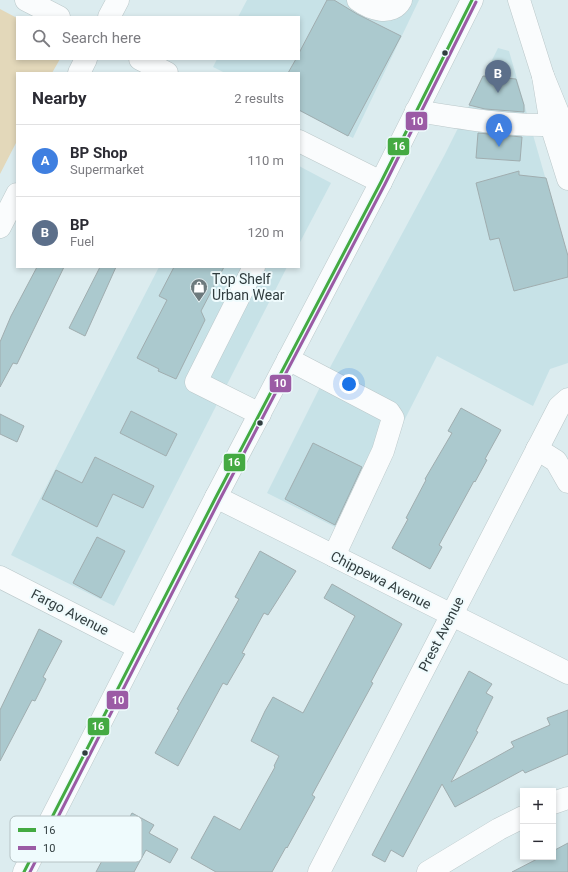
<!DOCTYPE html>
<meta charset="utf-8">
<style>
:root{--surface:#fff;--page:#f2f2f3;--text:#2b2b33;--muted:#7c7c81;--line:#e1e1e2;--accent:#6d7a7d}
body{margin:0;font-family:Roboto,sans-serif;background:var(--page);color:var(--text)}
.controls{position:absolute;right:12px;bottom:12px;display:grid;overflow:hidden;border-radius:0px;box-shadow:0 2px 6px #0003}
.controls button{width:36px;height:36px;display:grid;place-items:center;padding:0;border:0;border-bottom:1px solid var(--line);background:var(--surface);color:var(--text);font:20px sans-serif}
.you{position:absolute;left:349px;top:384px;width:14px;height:14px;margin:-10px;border:3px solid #fff;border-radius:50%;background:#1a73e8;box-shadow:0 0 0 6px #1a73e833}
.badge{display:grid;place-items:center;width:26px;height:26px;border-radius:50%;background:var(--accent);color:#fff;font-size:13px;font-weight:700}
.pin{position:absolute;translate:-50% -33px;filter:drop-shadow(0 1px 2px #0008)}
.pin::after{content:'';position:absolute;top:21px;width:14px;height:12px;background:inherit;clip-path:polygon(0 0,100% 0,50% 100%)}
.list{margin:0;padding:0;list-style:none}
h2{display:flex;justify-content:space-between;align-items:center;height:52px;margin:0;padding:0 16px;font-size:17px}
h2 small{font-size:13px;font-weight:400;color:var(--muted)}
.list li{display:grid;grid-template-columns:26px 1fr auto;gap:12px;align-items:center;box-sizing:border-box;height:72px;padding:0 16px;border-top:1px solid var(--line)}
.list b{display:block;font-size:15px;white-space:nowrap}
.list p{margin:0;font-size:13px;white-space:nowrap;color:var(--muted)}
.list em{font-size:13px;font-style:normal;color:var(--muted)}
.icon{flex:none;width:22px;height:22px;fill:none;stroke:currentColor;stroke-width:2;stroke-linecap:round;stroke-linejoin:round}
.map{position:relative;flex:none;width:568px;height:872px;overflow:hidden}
.search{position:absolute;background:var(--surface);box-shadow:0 2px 6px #0003;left:16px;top:16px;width:284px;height:44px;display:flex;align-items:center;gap:10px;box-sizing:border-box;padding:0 14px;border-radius:0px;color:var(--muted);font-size:15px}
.panel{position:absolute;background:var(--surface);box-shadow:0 2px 6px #0003;left:16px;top:72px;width:284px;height:196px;border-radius:0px}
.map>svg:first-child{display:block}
</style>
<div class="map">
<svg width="568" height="872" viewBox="0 0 568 872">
<rect width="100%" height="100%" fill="#dcecef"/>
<g fill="#c7e2e7">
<path d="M247,0H419L353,138L299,111V73H225L213,67L217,59H299V17H238Z"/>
<path d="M498,48L509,51L568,257V363L550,369L533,406L437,356L347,533L267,493L327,373L444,156Z"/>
<path d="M299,166L331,183L299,244Z"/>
<path d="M159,267H287L114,606L11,555Z"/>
</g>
<path fill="#e3d8ba" d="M0,9L17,18V59H60L52,73H17V141L0,174Z"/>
<g fill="#abc9ce" stroke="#a0adaf">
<path d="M327,0H334L357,14L401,36L348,136L299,110V73H288L296,59H299V53Z"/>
<path d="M483,76L516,79L524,105V112L485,109L469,105Z"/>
<path d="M478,133L522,137L520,161L476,158Z"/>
<path d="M519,171V175L546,178L568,256V277L514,291L499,238L490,240L476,183Z"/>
<path d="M37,267H64L17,364L13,363L0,387V342L11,316Z"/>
<path d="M100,267H116L85,336L69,328Z"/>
<path d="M174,267H224L201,311L205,320L176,379L158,371L159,369L137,358L167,300L159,296Z"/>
<path d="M461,408L501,430L485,459L487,460L475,482L474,481L439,545L442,547L430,569L392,548L408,519L406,518L426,480L425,479L452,433L448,431Z"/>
<path d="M131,411L177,434L166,456L120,433Z"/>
<path d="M0,414L24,426L17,442L0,434Z"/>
<path d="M313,443L362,467L335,525L285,499Z"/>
<path d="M95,457L154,486L143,508L113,494L97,527L42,499L56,470L82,483Z"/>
<path d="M97,537L125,551L101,598L73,583Z"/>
<path d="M260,551L296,571L268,615L264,613L242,653L245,654L227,685L223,683L178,766L155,753L179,710L177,709L239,599L235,597Z"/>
<path d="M332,584L402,624L371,682L373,683L312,795L315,797L287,848L286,847L272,872H216L191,858L214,816L240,830L275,767L274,766L279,756L251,741L265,711L273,697L303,713L355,616L324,598Z"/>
<path d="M39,629L62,641L43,677L46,679L35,701L32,700L0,761V710Z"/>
<path d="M469,671L492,684L486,693L493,697L476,731L478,732L451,782L514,747L511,742L550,725L547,718L568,710V754L525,773L523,770L455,807L442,784L403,857L391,850L385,862L372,855Z"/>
<path d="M132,813L154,825L149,833L178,849L170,863L146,850L134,872H96L112,842L115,843Z"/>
<path d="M568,843V872H512L541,857H553V851Z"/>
</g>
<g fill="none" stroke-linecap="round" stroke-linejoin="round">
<g stroke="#bbc8ca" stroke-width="23">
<g id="minor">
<path d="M26,0L59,17"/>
<path d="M358,0C370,9 392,17 401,0"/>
<path d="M109,17L118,0"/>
<path d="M140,59L167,73"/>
<path d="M79,73L86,59"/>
<path d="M416,111C460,118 506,126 551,125"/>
<path d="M299,141L381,182"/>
<path d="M0,227L17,194"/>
<path d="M254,267L196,382L260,414"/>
<path d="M288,359L389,412L393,418L383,451L334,556"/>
<path d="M537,449L556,461L568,482"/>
<path d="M216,497L568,673"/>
<path d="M0,577L139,648"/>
<path d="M553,803L568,798"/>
<path d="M319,872L559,407L568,399"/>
<path d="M428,872L499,829L523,817"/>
</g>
</g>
<g stroke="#bbc8ca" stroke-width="23">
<g id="major">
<path d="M519,0L543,76L551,125L568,179"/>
<path d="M24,872L216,497L381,182L472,0"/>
</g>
</g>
<g stroke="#bbc8ca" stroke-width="23">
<path id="highway" d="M543,76L568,137"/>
</g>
<use href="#minor" stroke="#fafcfd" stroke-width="22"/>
<use href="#major" stroke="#fafcfd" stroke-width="22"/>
<use href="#highway" stroke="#fafcfd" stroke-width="22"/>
<g stroke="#effbfd" stroke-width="6">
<path id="bus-1" d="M24,872L216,497L381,182L472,0"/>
</g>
<g stroke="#effbfd" stroke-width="6">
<path id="bus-2" d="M30,872L220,499L385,184L476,2"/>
</g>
<use href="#bus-1" stroke="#44aa42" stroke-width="3"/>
<use href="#bus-2" stroke="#9b5ba5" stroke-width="3"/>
</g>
<defs>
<g id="shop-pin" transform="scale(0.9)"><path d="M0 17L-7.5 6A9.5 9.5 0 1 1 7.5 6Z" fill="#6d7a7d" stroke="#effbfd"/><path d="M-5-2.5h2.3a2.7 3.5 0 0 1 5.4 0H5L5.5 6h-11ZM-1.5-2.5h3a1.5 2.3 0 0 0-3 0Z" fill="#fff"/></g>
</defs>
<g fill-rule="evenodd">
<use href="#shop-pin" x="199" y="287"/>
</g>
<g fill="#313d3f" stroke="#effbfd" stroke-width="1.5">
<circle cx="445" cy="53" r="3.5"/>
<circle cx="260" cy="423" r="3.5"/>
<circle cx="85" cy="753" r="3.5"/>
</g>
<g text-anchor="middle" stroke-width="4" stroke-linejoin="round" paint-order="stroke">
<g font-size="14" fill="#313d3f" stroke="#effbfd" text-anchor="start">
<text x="212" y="284">Top Shelf<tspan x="212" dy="16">Urban Wear</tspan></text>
</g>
<g font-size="14" fill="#313d3f" stroke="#effbfd">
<text transform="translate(381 580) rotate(27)" y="5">Chippewa Avenue</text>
<text transform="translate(70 612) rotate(27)" y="5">Fargo Avenue</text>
<text transform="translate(441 634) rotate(-63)" y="5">Prest Avenue</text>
</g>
</g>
<rect x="10" y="816" width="132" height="46" rx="6" fill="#effbfd" stroke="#b6c2c4" stroke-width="1"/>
<rect x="18" y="828" width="18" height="4" fill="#44aa42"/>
<rect x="18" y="846" width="18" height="4" fill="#9b5ba5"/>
<g font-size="11" fill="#313d3f">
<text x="43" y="834">16</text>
<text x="43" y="852">10</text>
</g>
<g stroke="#effbfd" stroke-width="1.5">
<rect x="405" y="111" width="23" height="20" rx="4" fill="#9b5ba5"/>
<rect x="387" y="137" width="23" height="19" rx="4" fill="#44aa42"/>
<rect x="269" y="374" width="23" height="19" rx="4" fill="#9b5ba5"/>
<rect x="223" y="453" width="23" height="19" rx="4" fill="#44aa42"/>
<rect x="106" y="690" width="23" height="20" rx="4" fill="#9b5ba5"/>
<rect x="87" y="717" width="23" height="19" rx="4" fill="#44aa42"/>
</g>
<g font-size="11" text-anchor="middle" font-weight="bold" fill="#fff">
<text x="417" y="125">10</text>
<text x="399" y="150">16</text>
<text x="280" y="387">10</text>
<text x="234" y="466">16</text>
<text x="118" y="704">10</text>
<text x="98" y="730">16</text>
</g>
</svg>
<div class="controls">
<button>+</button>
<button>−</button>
</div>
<div class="you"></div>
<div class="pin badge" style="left:499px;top:147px;background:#3f7fe0">A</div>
<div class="pin badge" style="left:498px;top:93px;background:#5c6f8a">B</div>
<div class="search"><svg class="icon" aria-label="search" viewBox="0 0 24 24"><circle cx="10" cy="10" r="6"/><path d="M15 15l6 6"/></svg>Search here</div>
<section class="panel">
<h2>Nearby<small>2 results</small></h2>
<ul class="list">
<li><span class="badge" style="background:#3f7fe0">A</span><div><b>BP Shop</b><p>Supermarket</p></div><em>110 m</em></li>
<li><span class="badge" style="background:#5c6f8a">B</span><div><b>BP</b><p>Fuel</p></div><em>120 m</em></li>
</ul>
</section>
</div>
